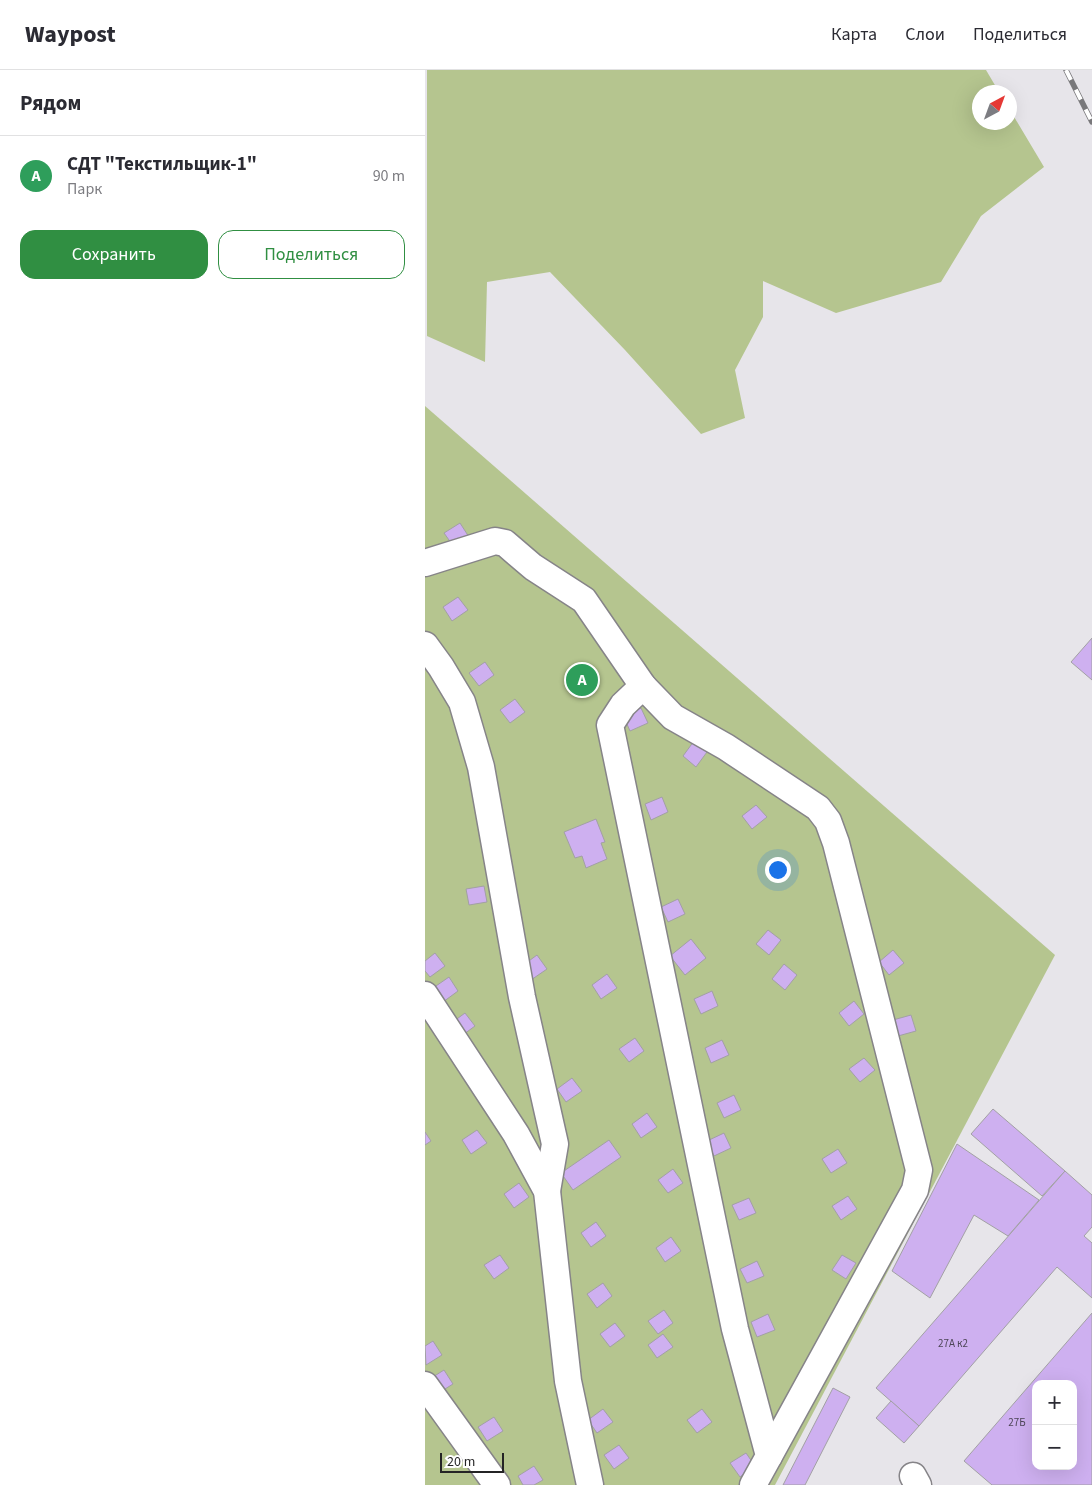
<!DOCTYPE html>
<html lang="ru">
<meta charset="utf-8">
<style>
:root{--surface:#fff;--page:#f7f7f7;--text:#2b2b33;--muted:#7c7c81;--line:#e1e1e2;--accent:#308f42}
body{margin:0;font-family:"Source Sans 3",sans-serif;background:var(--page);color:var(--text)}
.controls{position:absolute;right:15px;bottom:15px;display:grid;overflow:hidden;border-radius:10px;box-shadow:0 5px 20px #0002}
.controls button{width:45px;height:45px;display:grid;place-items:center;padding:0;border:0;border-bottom:1px solid var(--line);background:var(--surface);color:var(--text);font:25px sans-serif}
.compass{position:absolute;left:547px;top:15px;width:45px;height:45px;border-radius:50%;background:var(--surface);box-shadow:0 5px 20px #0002;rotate:41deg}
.scale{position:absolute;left:15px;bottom:12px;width:64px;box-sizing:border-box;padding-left:5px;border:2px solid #242425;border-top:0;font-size:14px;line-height:18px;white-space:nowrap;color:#242425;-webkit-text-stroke:4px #fff;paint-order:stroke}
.you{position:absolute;left:352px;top:799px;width:18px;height:18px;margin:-12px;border:4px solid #fff;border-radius:50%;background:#1a73e8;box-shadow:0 0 0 8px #1a73e833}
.badge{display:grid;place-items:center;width:32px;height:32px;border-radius:50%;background:var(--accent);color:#fff;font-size:16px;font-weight:700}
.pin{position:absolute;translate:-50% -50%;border:2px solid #fff;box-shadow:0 1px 5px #0006}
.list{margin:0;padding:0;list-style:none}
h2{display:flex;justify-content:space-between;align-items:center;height:65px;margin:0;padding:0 20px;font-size:21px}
h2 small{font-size:16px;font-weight:400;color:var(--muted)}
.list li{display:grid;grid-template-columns:32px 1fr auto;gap:15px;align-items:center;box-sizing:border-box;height:80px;padding:0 20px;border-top:1px solid var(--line)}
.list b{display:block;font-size:19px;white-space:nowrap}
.list p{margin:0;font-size:16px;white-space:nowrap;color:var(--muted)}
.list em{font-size:16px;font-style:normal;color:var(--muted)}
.actions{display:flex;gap:10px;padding:15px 20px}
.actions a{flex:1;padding:11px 0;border:1px solid var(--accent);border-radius:15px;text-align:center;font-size:18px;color:var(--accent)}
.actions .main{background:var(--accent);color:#fff}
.map{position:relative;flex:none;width:667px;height:1415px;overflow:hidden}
header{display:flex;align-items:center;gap:30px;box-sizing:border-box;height:70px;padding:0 25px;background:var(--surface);border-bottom:1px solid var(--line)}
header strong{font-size:24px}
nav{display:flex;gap:28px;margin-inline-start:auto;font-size:18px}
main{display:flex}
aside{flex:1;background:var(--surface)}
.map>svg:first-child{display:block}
</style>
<header>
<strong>Waypost</strong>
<nav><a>Карта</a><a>Слои</a><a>Поделиться</a></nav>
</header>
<main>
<aside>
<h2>Рядом<small></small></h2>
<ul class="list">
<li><span class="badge" style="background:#2e9e5b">A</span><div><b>СДТ &quot;Текстильщик-1&quot;</b><p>Парк</p></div><em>90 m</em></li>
</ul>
<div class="actions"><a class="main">Сохранить</a><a>Поделиться</a></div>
</aside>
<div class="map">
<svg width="667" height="1415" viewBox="0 0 667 1415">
<rect width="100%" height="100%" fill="#e7e5ea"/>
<g fill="#b5c58f">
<path d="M2,0H561L574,22H554V52H584L585,40L619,97L556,146L516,212L411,243L338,211V247L310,300L320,348L276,364L200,280L125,202L62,212L60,292L2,266Z"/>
<path d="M0,336L630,885L350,1415H0Z"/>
</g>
<g fill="#ceb0f0" stroke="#a2a0a4" fill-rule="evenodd">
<path d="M35,453L44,467L29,477L19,463Z"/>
<path d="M33,527L43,540L27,551L18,537Z"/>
<path d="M667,568V610L646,592Z"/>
<path d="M60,592L69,605L54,616L44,603Z"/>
<path d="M90,629L100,642L85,653L75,640Z"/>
<path d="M216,638L223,653L205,661L198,645Z"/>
<path d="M269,671L282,682L271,697L258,686Z"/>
<path d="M237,727L243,742L226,750L220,734Z"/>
<path d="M331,735L342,747L327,759L317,746Z"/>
<path d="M171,749L180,772L176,773L182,789L161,798L157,786L150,788L139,762Z"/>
<path d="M59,816L62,832L44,835L41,819Z"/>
<path d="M253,829L260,844L243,852L236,837Z"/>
<path d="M343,860L356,870L344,885L331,874Z"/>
<path d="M266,869L281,888L260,905L245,886Z"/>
<path d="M468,880L479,893L464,905L454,892Z"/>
<path d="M10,883L20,896L5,907L0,901V891Z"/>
<path d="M112,885L122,899L106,910L97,896Z"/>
<path d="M359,894L372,905L360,920L347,909Z"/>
<path d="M182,904L192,918L176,929L167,915Z"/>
<path d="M24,907L33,921L18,932L8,918Z"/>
<path d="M287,921L293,936L276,944L269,929Z"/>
<path d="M429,931L439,944L424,956L414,943Z"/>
<path d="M40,943L50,956L35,967L25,954Z"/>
<path d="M486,945L491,961L473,966L468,950Z"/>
<path d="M210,968L219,981L204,992L194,979Z"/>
<path d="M297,970L304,985L286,993L280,978Z"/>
<path d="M439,988L450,1000L435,1012L424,999Z"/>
<path d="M147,1008L157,1021L141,1032L132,1019Z"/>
<path d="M309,1025L316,1040L299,1048L292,1033Z"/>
<path d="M568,1039L640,1101L617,1126L546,1064Z"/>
<path d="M222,1043L232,1057L216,1068L207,1054Z"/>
<path d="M52,1060L62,1073L46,1084L37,1070Z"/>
<path d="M0,1062L6,1071L0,1075Z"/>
<path d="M299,1063L306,1078L289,1086L282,1071Z"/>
<path d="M184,1070L196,1087L148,1120L136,1103Z"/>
<path d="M532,1074L614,1130L583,1166L549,1145L505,1228L467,1201Z"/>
<path d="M413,1079L422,1093L406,1103L397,1089Z"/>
<path d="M248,1099L258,1113L243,1123L233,1110Z"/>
<path d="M640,1101L667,1125V1157L659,1166L667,1173V1228L632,1197L494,1356L451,1318Z"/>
<path d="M94,1113L104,1127L89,1138L79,1124Z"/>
<path d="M423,1126L432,1139L416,1150L407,1136Z"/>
<path d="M324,1128L331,1143L314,1150L307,1135Z"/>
<path d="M171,1152L181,1166L166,1177L156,1163Z"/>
<path d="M246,1167L256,1181L240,1192L231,1178Z"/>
<path d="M75,1185L84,1198L69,1209L59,1195Z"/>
<path d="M417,1185L431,1193L421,1209L407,1200Z"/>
<path d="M332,1191L339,1206L322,1213L315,1199Z"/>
<path d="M178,1213L187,1226L172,1238L162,1224Z"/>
<path d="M239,1240L248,1253L233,1264L223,1251Z"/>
<path d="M667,1243V1415H567L539,1391ZM611,1314H648V1396H611Z"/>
<path d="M343,1244L350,1260L332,1267L326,1252Z"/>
<path d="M190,1253L200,1266L185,1277L175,1264Z"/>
<path d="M238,1264L248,1277L232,1288L223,1275Z"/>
<path d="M8,1271L17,1285L1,1295L0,1276Z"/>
<path d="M19,1300L28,1314L12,1324L3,1310Z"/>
<path d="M408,1318L425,1327L380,1415H358Z"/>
<path d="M466,1331L494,1356L479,1373L451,1348Z"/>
<path d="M178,1339L188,1352L172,1363L163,1350Z"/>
<path d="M277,1339L287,1352L272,1363L262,1350Z"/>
<path d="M69,1347L78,1361L62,1371L53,1357Z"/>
<path d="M194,1375L204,1388L189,1399L179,1385Z"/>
<path d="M321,1383L330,1396L315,1407L305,1393Z"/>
<path d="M109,1396L118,1410L109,1415H98L93,1406Z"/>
</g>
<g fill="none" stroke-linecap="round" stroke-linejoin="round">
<g stroke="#868488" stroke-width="29">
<g id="minor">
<path d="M0,493L70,471L80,473L108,497L159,530L218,616L248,647L301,677L393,738L403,751L411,773L494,1100L490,1120L344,1386"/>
<path d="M0,575L16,597L37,632L56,697L97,927L130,1074L122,1121"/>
<path d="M218,616L198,635L185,655L310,1259L344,1386L328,1415"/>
<path d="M0,925L91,1064L122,1121L143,1311L165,1415"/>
<path d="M0,1315L72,1415"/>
<path d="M488,1406L493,1415"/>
</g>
</g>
<use href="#minor" stroke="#fff" stroke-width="26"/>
<g stroke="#79787b" stroke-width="5.5">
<path id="rail" d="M641,0L667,52"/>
</g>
<use href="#rail" stroke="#fff" stroke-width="4" stroke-dasharray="11" stroke-linecap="butt"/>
</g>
<g text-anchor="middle" stroke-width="4" stroke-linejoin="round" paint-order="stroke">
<g font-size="11" fill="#4e4758">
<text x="528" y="1277">27А к2</text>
<text x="592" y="1356">27Б</text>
</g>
</g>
</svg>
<div class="controls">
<button>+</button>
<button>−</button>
</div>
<svg class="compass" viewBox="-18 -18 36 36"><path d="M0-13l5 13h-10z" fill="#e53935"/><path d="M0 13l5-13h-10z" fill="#7c7c81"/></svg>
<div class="scale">20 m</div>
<div class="you"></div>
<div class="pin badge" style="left:157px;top:610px;background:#2e9e5b">A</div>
</div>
</main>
